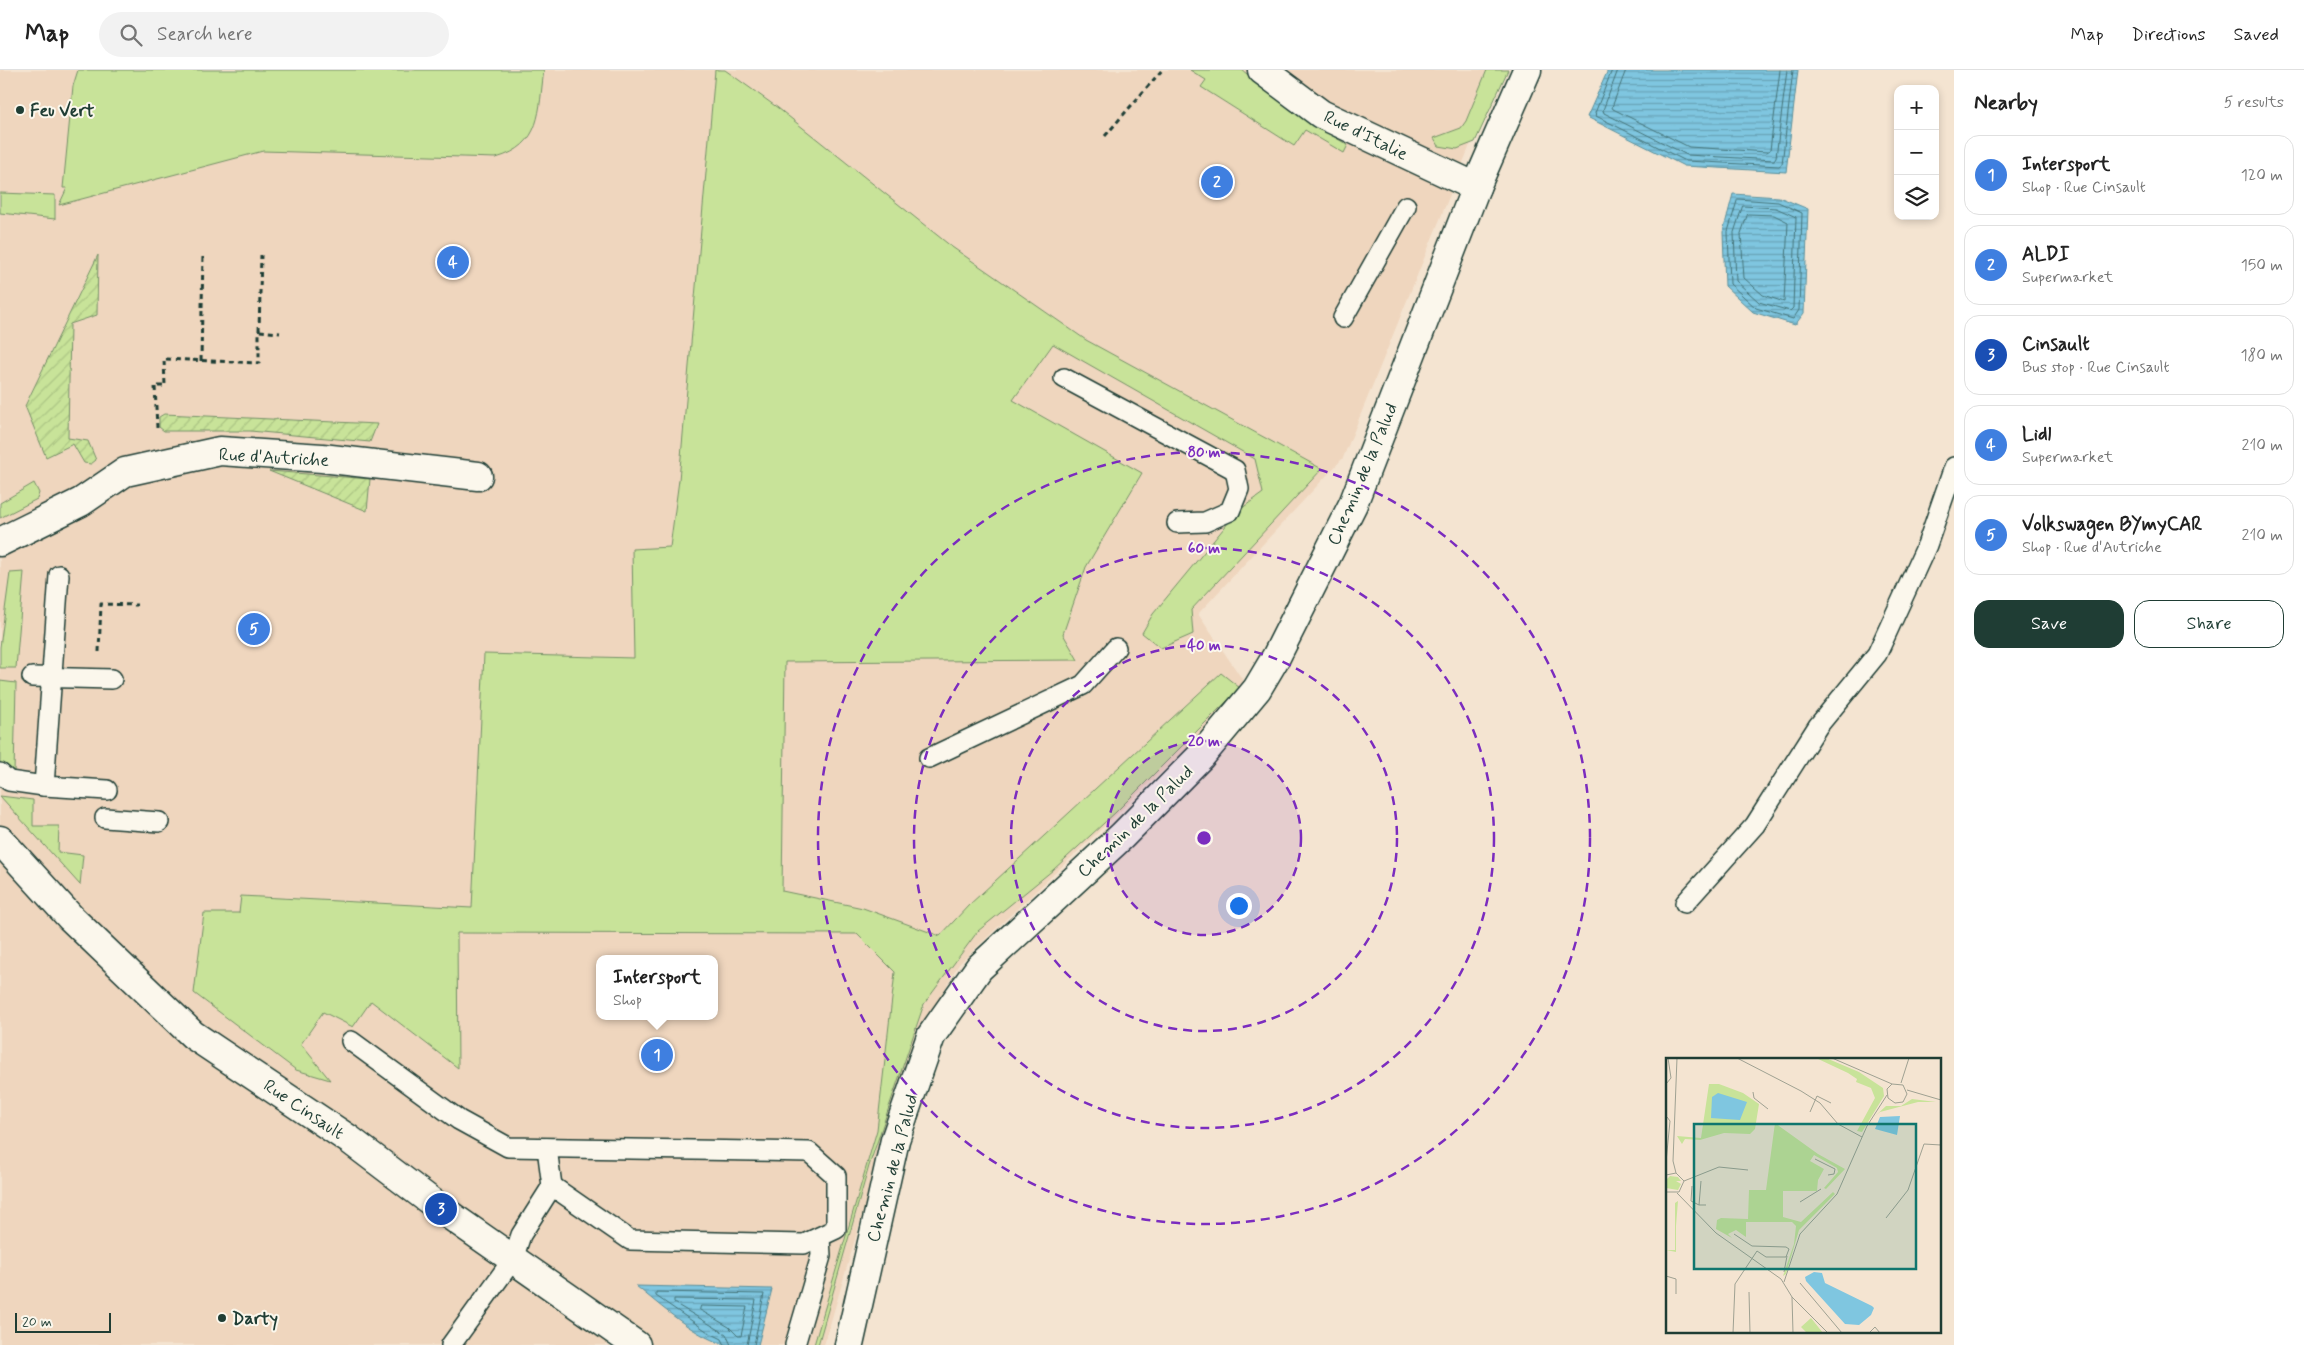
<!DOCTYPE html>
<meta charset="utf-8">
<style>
:root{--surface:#fff;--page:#f2f2f2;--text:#222;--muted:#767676;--line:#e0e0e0;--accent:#1f3d34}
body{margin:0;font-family:Mynerve,sans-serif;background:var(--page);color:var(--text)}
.controls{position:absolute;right:15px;top:15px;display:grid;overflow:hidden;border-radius:10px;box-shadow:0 2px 8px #0003}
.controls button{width:45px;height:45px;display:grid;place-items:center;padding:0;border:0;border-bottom:1px solid var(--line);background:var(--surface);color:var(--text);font:25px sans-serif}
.scale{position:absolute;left:15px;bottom:12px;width:96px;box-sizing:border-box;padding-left:5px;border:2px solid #1f3d34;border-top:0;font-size:14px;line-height:18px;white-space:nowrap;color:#1f3d34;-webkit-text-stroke:4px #fbf7ec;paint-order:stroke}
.you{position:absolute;left:1238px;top:835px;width:18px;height:18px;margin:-12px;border:4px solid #fff;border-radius:50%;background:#1a73e8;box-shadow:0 0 0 8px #1a73e833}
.badge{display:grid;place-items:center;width:32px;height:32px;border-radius:50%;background:var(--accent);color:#fff;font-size:16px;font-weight:700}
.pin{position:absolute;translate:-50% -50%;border:2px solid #fff;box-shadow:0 1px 5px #0006}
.popup{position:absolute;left:596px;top:885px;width:122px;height:65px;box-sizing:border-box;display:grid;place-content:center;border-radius:10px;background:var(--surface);filter:drop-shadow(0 1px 4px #0005);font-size:16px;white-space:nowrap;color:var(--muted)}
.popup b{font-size:19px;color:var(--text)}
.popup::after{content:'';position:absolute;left:50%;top:100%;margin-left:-10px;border:10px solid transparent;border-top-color:var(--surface)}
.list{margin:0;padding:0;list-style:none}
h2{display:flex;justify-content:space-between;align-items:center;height:65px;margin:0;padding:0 20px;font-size:21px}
h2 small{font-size:16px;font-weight:400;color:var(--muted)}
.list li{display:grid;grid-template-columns:32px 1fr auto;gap:15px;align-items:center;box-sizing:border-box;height:80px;margin:0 10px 10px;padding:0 10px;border:1px solid var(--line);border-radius:15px}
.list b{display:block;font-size:19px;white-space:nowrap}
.list p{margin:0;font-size:16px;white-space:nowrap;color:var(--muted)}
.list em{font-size:16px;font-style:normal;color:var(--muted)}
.actions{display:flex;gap:10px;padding:15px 20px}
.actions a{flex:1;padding:11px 0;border:1px solid var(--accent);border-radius:15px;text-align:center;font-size:18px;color:var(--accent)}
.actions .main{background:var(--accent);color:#fff}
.icon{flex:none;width:28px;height:28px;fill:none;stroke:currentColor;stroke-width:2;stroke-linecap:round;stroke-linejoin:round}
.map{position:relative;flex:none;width:1954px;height:1275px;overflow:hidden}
header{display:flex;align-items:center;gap:30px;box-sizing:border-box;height:70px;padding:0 25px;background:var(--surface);border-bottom:1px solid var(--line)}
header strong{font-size:24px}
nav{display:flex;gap:28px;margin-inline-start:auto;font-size:18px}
.search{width:350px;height:45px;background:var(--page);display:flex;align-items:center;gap:12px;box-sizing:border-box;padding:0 18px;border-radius:28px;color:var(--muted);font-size:19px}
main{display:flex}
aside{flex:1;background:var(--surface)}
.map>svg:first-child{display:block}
</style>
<header>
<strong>Map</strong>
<div class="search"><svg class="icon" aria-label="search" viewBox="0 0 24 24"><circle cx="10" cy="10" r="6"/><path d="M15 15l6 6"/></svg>Search here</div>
<nav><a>Map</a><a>Directions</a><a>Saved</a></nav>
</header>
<main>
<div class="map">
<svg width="1954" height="1275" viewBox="0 0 1954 1275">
<defs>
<pattern id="garden-furrows" width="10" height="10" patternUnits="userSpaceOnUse" patternTransform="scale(1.25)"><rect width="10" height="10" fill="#c8e399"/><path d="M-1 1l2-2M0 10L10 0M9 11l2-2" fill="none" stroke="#abc484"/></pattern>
<pattern id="water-rules" width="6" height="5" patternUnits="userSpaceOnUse" patternTransform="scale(1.25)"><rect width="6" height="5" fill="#7fc6e0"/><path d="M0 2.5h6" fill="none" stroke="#67a2b6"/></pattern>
</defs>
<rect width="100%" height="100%" fill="#f4e4d1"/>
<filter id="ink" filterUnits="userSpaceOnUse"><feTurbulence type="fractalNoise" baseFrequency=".02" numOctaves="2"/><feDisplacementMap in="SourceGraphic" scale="10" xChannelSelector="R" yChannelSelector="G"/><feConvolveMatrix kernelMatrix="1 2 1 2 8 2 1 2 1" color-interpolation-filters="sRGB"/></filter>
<g filter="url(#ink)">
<path fill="#efd6be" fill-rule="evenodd" d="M0,0H1508L1475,63L1343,388L1198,544L1249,619L959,894L911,979L824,1275H0ZM600,889H714V946H600Z"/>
<g fill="#c8e399" stroke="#749066">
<path d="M78,0H544C538,41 543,75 496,88L263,81L59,135L67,118H63L73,16Z"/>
<path d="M715,0H725L778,38L952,177L1086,270L1322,399L1191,540L1193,564L1161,578L1142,563L1153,544L1238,441L1263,423L1255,389L1053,274L1013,330L1142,403L1086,497L1063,564L1078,590L785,592L782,821L863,838L940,866L969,835L1221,603L1240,618L1116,742L1053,800L978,861L924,934L869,1096L818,1275H814L877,1060L895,902L857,864L457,863L458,998L371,931L353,957L323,942L301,974L330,1010L296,1000L194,923L204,843H239L241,826L472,838L484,584L634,588L632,479L670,477L679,410Z"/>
<path d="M1190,0H1242L1302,48L1348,75L1344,83L1305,60L1294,76L1201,17L1206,10Z"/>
<path d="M1487,0H1508L1475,72L1457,79L1439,76L1434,68L1461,58L1466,51Z"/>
<path d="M0,123L55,125V149L0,143Z"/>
<path d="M34,413L39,423L37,429L0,448V433Z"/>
<path d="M24,502L16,598H0V577L10,503Z"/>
<path d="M0,611L16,613L14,704L0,696Z"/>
<path d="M0,726L33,730V756H59L58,782L83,785L80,815Z"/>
</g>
<g fill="url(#garden-furrows)" stroke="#749066">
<path d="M98,185L97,245L70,254L68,368L88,371L96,390L91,394L84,393L73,374L46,387L25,336Z"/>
<path d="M164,344L377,354L370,372L250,361H164L159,357V347Z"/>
<path d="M269,401L370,409L367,441Z"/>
</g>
<g fill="url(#water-rules)" stroke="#598f9b">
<path d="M1608,0H1798L1786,102L1684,96L1587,47Z"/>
<path d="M1733,124L1779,127L1808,139L1804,243L1795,255L1753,242L1725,216L1723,162Z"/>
<path d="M636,1216L772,1219L758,1275C747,1275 733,1275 723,1274C693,1265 661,1236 636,1216Z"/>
</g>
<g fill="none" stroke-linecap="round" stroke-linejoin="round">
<g stroke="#457479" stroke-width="1">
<path d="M1612,0L1595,43L1596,46L1686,91L1779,96L1782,94L1793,0"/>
<path d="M1618,0L1603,40L1604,43L1687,85L1774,90L1776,87L1787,0"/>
<path d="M1626,0L1612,37L1613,39L1689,77L1767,82L1770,80L1780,0"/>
<path d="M1738,129L1778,132L1802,143L1799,240L1793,249L1756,238L1730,214L1728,162Z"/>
<path d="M1743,136L1776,138L1796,147L1793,238L1790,241L1759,232L1736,211L1734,163Z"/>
<path d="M1748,144L1774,145L1788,152L1784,232L1763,225L1744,208L1741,164Z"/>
<path d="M701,1236L747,1237L741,1266H738L729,1257L700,1240Z"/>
<path d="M725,1275L722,1269L708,1262L656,1226V1222L764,1224L754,1275"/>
<path d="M731,1275L726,1264L679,1236L674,1232V1229L756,1230L747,1275"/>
</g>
<g stroke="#1f3d34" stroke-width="22">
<g id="lane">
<path d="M1343,248L1406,136"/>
<path d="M1064,308L1235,400L1239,419L1230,441L1205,452L1177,453"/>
<path d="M59,505L44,716L107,720"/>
<path d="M32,607L112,609"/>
<path d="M929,688L1083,615L1116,578"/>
<path d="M0,703L9,711L44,716"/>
<path d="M105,748L159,752"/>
<path d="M1685,833L1755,755L1818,656L1877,584L1927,475L1954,397"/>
<path d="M351,971L459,1050L508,1077L809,1082L836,1106V1159L804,1174L630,1170L552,1116L521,1165L513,1189L451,1275"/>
<path d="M547,1078L552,1116"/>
<path d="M795,1275L821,1186L820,1167"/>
</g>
</g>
<g stroke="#1f3d34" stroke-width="31">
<g id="street">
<path d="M1262,0L1321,44L1476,117"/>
<path d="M0,472L81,432L125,402L220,381L322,388L478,406"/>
<path d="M0,770L71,848L193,965L350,1070L441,1139L636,1275"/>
<path d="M849,1275L895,1070L931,966L979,898L1122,766L1201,686L1257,619L1276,587L1353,434L1476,117L1527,0"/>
</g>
</g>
<g stroke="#1f3d34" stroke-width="3" stroke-dasharray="5 4" stroke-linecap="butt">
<path d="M1105,66L1162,0"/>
<path d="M259,261L261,185"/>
<path d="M201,291L203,184"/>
<path d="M157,358L155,316H165L164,289L259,293V261L280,263"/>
<path d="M99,582L101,534L137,535"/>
</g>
<use href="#lane" stroke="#fbf7ec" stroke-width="19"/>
<use href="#street" stroke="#fbf7ec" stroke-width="28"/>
</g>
</g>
<circle cx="1204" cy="768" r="97" fill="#7b2cbf" fill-opacity=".12"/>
<g fill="none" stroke="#7b2cbf" stroke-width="2.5" stroke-dasharray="9 6">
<circle cx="1204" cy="768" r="97"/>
<circle cx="1204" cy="768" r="193"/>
<circle cx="1204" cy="768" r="290"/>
<circle cx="1204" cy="768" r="386"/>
</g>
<g fill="#1f3d34" stroke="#fbf7ec" stroke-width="2">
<circle cx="20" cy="40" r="5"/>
<circle cx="222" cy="1248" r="5"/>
</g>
<g text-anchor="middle" stroke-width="4" stroke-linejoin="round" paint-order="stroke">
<g font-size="18" font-weight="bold" fill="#1f3d34" stroke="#fbf7ec" text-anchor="start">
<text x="30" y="46">Feu Vert</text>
<text x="232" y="1254">Darty</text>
</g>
<g font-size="18" fill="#1f3d34" stroke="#fbf7ec">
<text transform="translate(1366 65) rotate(26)" y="6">Rue d'Italie</text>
<text transform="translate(274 387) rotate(3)" y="6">Rue d'Autriche</text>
<text transform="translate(1362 404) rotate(-67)" y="6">Chemin de la Palud</text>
<text transform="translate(1135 751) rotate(-44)" y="6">Chemin de la Palud</text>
<text transform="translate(304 1039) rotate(34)" y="6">Rue Cinsault</text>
<text transform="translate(892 1098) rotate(-75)" y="6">Chemin de la Palud</text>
</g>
</g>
<g transform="translate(1666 988)">
<rect width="275" height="275" fill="#f4e4d1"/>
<path d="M150,0H160L193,14L217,30L218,38L196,74L191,73L209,40L205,30L190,24L191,21L182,15ZM43,26H53L77,35L93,46L89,71L84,76L58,75L34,82L19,81L16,86L11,78L35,80ZM246,41L270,44H252L214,54L208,59L220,48H235ZM109,65L152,96L179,111L160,131L158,130L172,114L171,110L148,97L144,103L158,111L152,122L151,133H117V159L135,164L167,134L169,136L133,172L120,216L117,218L128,186L130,168L126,164H80V179L70,172L62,176L66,180L50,171L51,162L55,160L82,161L83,132H100ZM4,118L12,119L15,123H10L15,126L12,132L0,130V122ZM12,143L10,168V194L0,192H9V145ZM145,260L157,275H141L135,269Z" fill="#c8e399"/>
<path d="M52,35L81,44L74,62L45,60L46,39ZM234,58L231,77L209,71L214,59ZM148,214L156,215L159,225L206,248L208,250L205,257L193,267L179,266L140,223L139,219Z" fill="#7fc6e0"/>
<path fill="none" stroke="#9fa192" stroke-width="1" d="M71,0L135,33L154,45L172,66L196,79M166,0L226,26L237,27L241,36L237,44L229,45L222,40L221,31L226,26M235,25L243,0M0,26L5,20L2,0M241,32L275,42M87,34L88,40L102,51M144,54L151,38L165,45M149,101L169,111L168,116L162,117M0,104L4,63L1,59M10,115L7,103L11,0M0,117L10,115L18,123L13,134H0M18,123L53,109L82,112M35,123L33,147H40M26,128L25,143L33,147M11,135L50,175L115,221L126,239L162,275M134,144L155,131M220,160L242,132L258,86L275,87M118,214L121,198M0,218L10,221V236M118,224L134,176L171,136L201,68L221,37M134,225L176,275M83,234L84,275M126,239L127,275M67,275L69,226L91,193L100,199H120L123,191L120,189L86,188L68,176M203,275L209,269L214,275"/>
<path fill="#0f766e" fill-opacity="0.15" stroke="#0f766e" stroke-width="2.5" d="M28,66H250V211H28Z"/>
<rect width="275" height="275" fill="none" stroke="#1f3d34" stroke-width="2.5"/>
</g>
<circle cx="1204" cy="768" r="8" fill="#7b2cbf" stroke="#fbf7ec" stroke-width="2.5"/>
<g font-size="15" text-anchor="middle" font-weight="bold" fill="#7b2cbf" stroke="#fbf7ec" stroke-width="4" stroke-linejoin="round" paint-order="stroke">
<text x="1204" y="387">80 m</text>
<text x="1204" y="483">60 m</text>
<text x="1204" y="580">40 m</text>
<text x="1204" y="676">20 m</text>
</g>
</svg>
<div class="controls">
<button>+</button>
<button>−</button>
<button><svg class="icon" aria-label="layers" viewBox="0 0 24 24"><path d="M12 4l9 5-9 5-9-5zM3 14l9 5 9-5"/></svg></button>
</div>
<div class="scale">20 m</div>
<div class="you"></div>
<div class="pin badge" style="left:657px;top:985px;background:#3f7fe0">1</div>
<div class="popup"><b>Intersport</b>Shop</div>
<div class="pin badge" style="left:1217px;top:112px;background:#3f7fe0">2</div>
<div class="pin badge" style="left:441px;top:1139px;background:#1a4fb4">3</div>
<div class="pin badge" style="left:453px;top:192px;background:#3f7fe0">4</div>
<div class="pin badge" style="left:254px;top:559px;background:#3f7fe0">5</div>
</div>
<aside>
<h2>Nearby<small>5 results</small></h2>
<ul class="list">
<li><span class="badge" style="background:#3f7fe0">1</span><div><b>Intersport</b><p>Shop · Rue Cinsault</p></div><em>120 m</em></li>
<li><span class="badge" style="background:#3f7fe0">2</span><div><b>ALDI</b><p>Supermarket</p></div><em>150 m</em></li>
<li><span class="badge" style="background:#1a4fb4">3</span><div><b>Cinsault</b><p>Bus stop · Rue Cinsault</p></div><em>180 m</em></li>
<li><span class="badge" style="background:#3f7fe0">4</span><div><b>Lidl</b><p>Supermarket</p></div><em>210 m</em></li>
<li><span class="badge" style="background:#3f7fe0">5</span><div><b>Volkswagen BYmyCAR</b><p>Shop · Rue d'Autriche</p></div><em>210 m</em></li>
</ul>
<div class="actions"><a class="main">Save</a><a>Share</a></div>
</aside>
</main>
